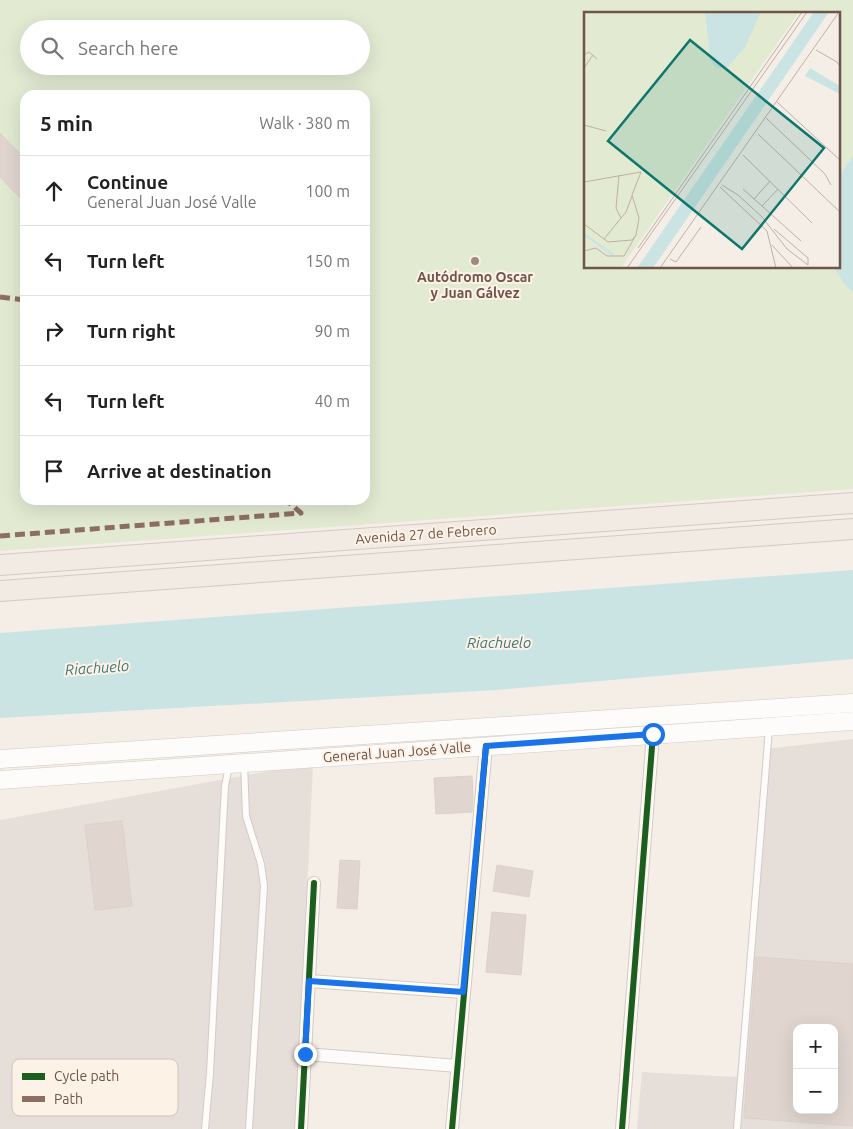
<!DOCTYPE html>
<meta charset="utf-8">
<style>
:root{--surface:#fff;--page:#f6f6f6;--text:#222;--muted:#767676;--line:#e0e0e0}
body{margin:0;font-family:Ubuntu,sans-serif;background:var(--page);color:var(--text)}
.controls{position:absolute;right:15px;bottom:15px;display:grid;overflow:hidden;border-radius:10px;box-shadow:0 5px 20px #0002}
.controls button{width:45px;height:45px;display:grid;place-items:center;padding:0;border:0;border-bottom:1px solid var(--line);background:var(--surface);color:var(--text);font:25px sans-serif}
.stop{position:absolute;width:15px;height:15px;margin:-11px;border:4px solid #1a73e8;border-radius:50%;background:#fff}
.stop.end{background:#1a73e8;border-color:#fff;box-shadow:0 1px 5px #0008}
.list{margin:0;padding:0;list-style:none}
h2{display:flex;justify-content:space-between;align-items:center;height:65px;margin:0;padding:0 20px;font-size:21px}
h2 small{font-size:16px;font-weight:400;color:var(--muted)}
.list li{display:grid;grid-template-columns:32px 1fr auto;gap:15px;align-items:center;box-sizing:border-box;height:70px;padding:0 20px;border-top:1px solid var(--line)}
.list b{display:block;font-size:19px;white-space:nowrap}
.list p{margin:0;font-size:16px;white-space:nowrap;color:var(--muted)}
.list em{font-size:16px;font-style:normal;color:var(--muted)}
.icon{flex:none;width:28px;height:28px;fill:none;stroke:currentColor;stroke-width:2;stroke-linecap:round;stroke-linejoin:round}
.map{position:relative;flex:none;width:853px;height:1129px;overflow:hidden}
.search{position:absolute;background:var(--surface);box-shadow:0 5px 20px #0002;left:20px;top:20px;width:350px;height:55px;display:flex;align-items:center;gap:12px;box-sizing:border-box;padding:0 18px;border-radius:28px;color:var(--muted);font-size:19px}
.panel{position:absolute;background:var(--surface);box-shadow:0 5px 20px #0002;left:20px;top:90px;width:350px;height:415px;border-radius:15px}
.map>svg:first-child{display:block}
</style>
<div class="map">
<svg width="853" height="1129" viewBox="0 0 853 1129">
<rect width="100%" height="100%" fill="#f4eee7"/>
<g fill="#e6ded8" fill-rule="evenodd">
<path d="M853,739V1129H637L642,1072L737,1077L766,749ZM797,1028H834V1110H797Z"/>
<path d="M313,763L296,1129H0V820Z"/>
</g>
<path fill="#e2ead2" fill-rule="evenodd" d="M0,0H853V489L0,551ZM586,14H839V268H586ZM29,29H361V66H29ZM25,95H365V500H25Z"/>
<g fill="#c9e4e3">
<path d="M853,156V292L846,286L834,268H839V176Z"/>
<path d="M853,570V659L496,690L0,718V633Z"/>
</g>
<g fill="#e0d6cf" stroke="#dcd0ca" fill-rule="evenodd">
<path d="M0,133L25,159V203L0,177Z"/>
<path d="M472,776L473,797L472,812L436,814L434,778Z"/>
<path d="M122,821L132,906L95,910L85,825Z"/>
<path d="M340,860L360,861L357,909L337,908Z"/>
<path d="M497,865L533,871L529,897L493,891Z"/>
<path d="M492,912L526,915L521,975L486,972Z"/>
<path d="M756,957L853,964V1126L744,1118ZM797,1028H834V1110H797Z"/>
</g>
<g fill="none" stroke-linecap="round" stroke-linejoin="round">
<g stroke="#d3cbc5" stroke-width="8">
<g id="service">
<path d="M244,763L246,816L261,864L264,886L249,1129"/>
<path d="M205,1129L210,1073L225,786L229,766"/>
<path d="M737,1129L769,728"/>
</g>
</g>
<g stroke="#d3cbc5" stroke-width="14">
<g id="minor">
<path d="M309,981L463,992"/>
<path d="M305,1054L458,1066"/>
<path d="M301,1129L314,883"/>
<path d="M452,1129L486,746"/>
<path d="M622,1129L653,734"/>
</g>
</g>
<g stroke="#d3cac4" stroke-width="19">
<g id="secondary">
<path d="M0,759L853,703"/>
<path d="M0,780L853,721"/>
</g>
</g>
<g stroke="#d3c9c4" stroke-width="22">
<g id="primary">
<path d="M0,565L853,503"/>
<path d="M0,591L853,529"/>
</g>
</g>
<use href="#service" stroke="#fdfcfb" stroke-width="6"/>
<use href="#minor" stroke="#fdfcfb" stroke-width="12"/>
<use href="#secondary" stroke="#fdfcfb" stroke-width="18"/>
<use href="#primary" stroke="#f1ebe4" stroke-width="20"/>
<g stroke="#8d6e63" stroke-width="5" stroke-dasharray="10 5" stroke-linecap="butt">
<path d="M0,297L25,300"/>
<path d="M0,536L301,513L286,500"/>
</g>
<g stroke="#fdf2e6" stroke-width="9">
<g id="cycleway">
<path d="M301,1129L314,883"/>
<path d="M452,1129L486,746"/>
<path d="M622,1129L653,734"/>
</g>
</g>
<use href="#cycleway" stroke="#1b5e20" stroke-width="6"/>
</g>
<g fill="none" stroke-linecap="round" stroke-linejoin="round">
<path stroke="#1a73e8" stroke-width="6" d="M305,1054L309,981L463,992L486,746L653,734"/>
</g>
<circle fill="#9e8a81" stroke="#fdf2e6" stroke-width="2" cx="475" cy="261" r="5"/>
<g text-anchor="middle" stroke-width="4" stroke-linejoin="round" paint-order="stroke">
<g font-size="14" font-weight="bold" fill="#6f544a" stroke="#fdf2e6">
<text x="475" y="282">Autódromo Oscar<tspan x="475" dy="16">y Juan Gálvez</tspan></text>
</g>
<g font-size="14" fill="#6f544a" stroke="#fdf2e6">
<text transform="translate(426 534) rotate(-4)" y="5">Avenida 27 de Febrero</text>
<text transform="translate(397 752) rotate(-4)" y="5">General Juan José Valle</text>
</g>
<g font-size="15" font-style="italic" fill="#43767b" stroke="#fdf2e6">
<text x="499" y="648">Riachuelo</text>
<text transform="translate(97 668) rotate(-4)" y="5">Riachuelo</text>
</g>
</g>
<g transform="translate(584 12)">
<rect width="256" height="256" fill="#f4eee7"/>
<path d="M0,0H215L37,256H0Z" fill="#e2ead2"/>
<path d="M121,0H177L161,35L143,56H133L126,48ZM230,0H245L69,256H53ZM226,56L256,74V82L221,64Z" fill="#c9e4e3"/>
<path fill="none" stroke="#c9e4e3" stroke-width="2.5" d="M0,222L29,243"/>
<path fill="none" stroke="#bfb0a8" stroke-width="1" d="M232,38L253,50L257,56M0,43L5,40L13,47M0,56L9,43M193,90L257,149M182,106L241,162L247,173M0,113L22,119M174,122L257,201M159,143L228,211M35,163L32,196L37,206M0,170L57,160L48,183L55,206L52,223L48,228L24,230L0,212M138,173L154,183L178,205L203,237L224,253V246L190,217M136,175L183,219L192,256M159,177L217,229M170,187L186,169M178,194L194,177M20,227L42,200L48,184M188,233L209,256M54,236L218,0M0,239L12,236L23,244H40L52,223M86,247L92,250L117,215M43,256L223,0M76,256L255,0"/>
<path fill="#0f766e" fill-opacity="0.15" stroke="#0f766e" stroke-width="2.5" d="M106,28L240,136L158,237L24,129Z"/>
<rect width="256" height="256" fill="none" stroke="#6f544a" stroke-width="2.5"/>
</g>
<rect x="12" y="1059" width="166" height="57" rx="8" fill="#fdf2e6" stroke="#d2c3b7" stroke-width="1"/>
<rect x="22" y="1073" width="23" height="7" fill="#1b5e20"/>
<rect x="22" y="1096" width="23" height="6" fill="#8d6e63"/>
<g font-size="14" fill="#6f544a">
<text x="54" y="1081">Cycle path</text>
<text x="54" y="1104">Path</text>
</g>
</svg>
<div class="controls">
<button>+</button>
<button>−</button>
</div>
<div class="stop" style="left:653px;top:734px"></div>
<div class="stop end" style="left:305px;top:1054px"></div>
<div class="search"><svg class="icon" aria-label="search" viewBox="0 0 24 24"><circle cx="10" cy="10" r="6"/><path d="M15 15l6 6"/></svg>Search here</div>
<section class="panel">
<h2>5 min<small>Walk · 380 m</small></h2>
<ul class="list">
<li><svg class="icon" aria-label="ahead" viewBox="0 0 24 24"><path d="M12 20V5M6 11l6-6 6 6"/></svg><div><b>Continue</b><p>General Juan José Valle</p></div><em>100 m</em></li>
<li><svg class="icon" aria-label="left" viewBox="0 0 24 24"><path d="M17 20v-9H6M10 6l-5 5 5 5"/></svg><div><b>Turn left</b></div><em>150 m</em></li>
<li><svg class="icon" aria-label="right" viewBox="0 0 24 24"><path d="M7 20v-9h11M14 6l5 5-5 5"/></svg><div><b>Turn right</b></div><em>90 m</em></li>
<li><svg class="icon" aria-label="left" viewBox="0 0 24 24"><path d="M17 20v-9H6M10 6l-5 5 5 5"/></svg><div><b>Turn left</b></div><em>40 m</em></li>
<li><svg class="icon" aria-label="arrive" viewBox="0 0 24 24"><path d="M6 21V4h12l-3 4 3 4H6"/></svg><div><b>Arrive at destination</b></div></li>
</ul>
</section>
</div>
